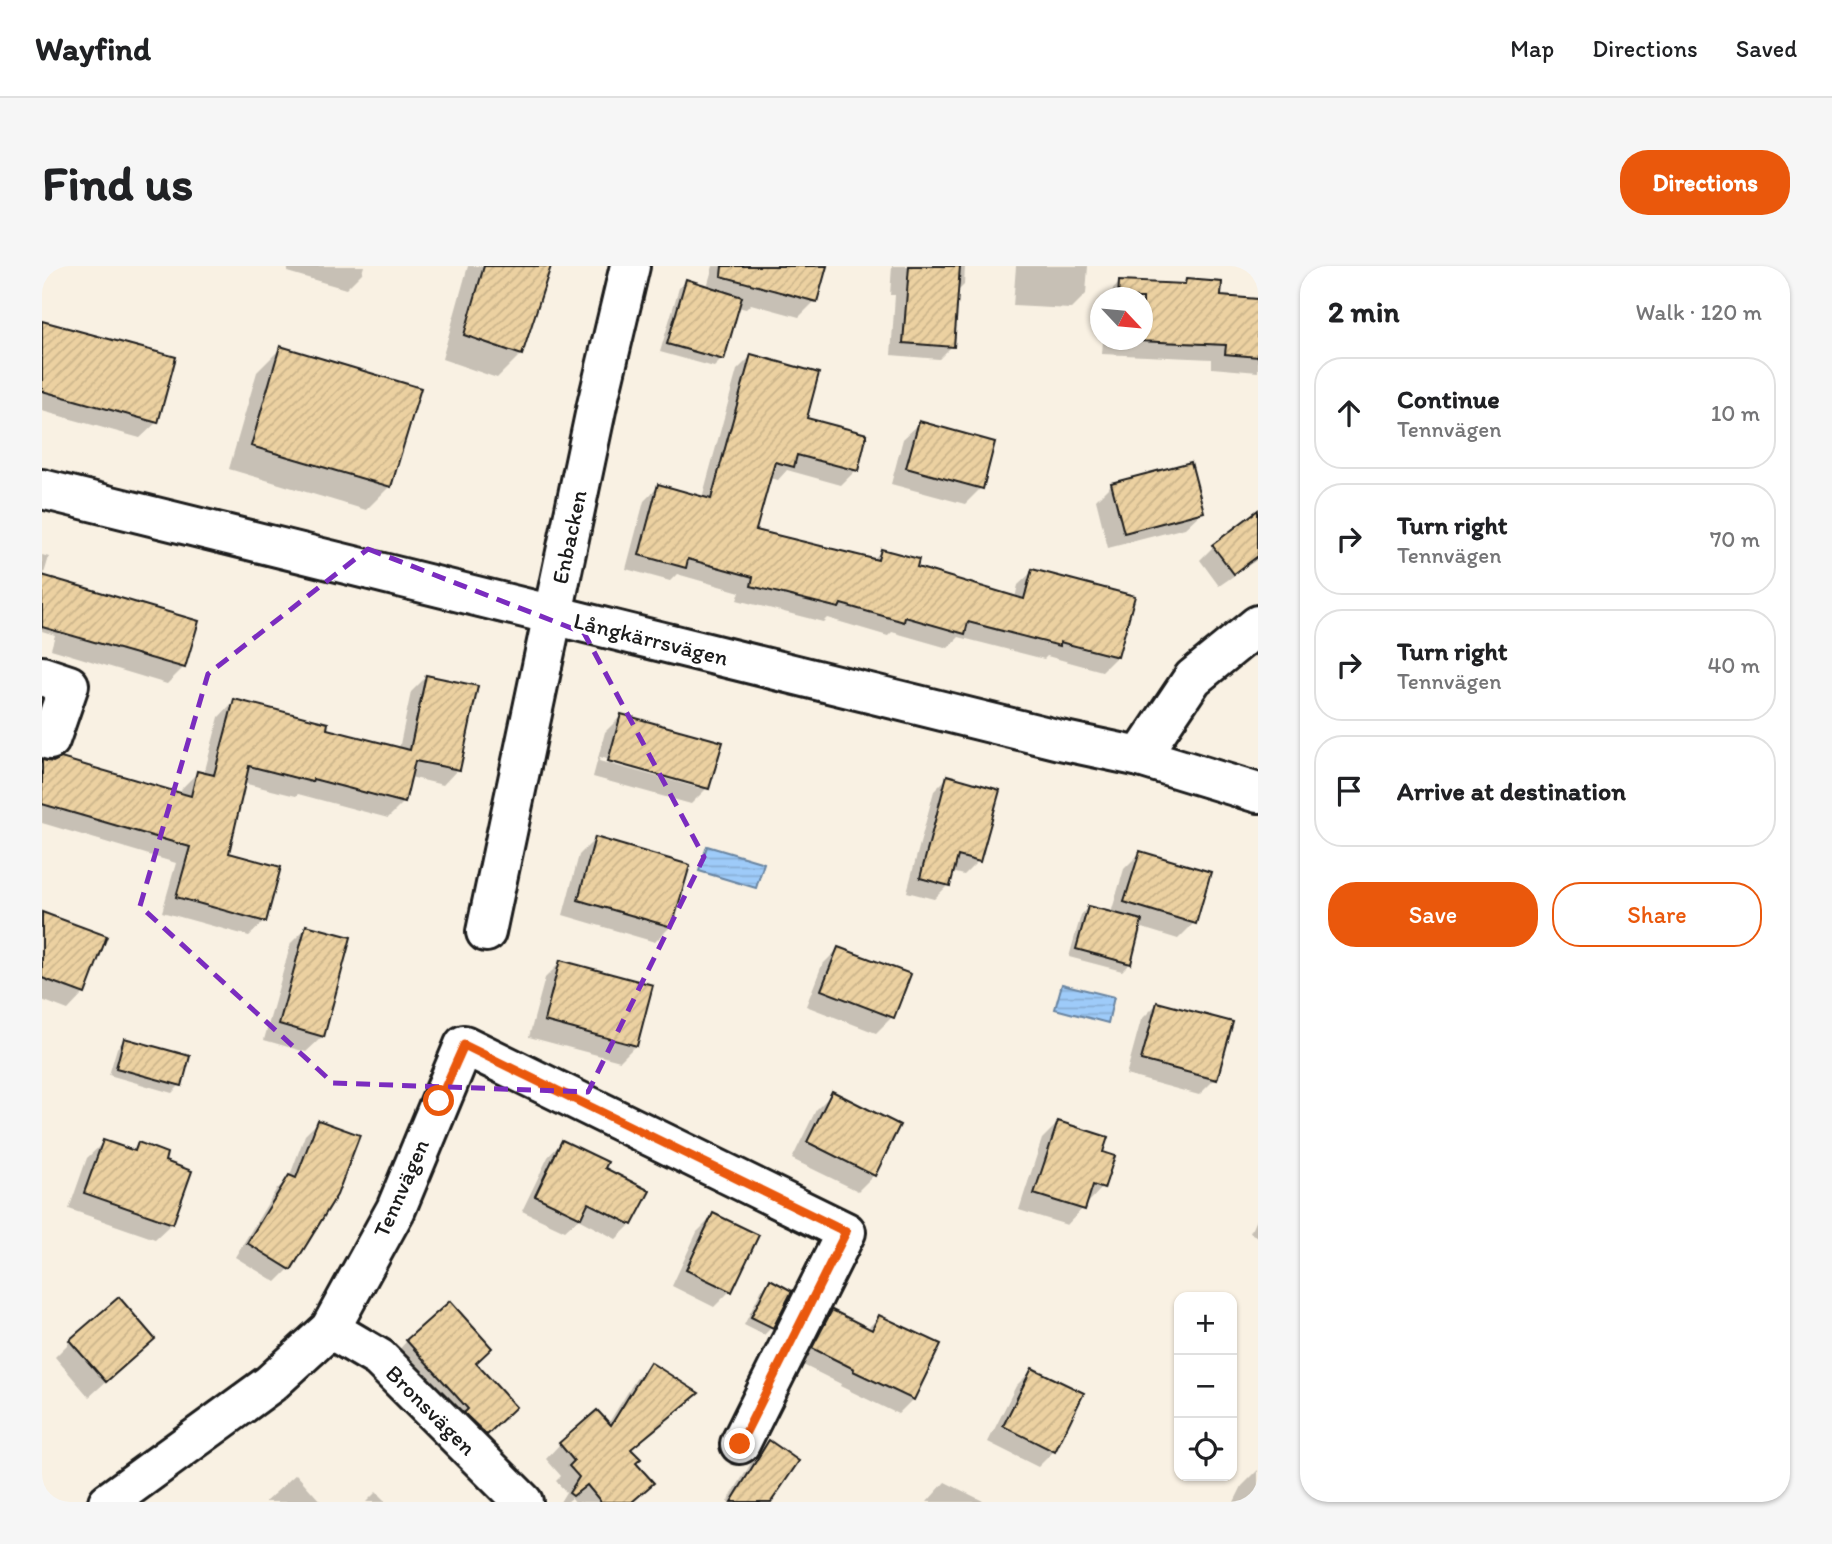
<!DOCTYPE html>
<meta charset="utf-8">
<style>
:root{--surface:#fff;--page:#f6f6f6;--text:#202124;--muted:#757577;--line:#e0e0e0;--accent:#ea580c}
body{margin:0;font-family:Itim,sans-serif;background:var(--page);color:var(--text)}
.controls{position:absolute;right:21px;bottom:21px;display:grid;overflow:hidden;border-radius:14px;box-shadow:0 2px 5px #0004}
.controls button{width:63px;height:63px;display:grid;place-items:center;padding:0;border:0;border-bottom:2px solid var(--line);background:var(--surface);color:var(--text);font:35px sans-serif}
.compass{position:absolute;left:1048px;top:21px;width:63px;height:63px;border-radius:50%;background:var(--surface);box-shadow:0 2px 5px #0004;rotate:116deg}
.stop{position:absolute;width:21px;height:21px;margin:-16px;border:5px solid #ea580c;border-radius:50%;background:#fff}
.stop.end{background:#ea580c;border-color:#fff;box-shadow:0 2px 7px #0008}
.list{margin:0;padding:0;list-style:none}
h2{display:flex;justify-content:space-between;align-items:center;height:91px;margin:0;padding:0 28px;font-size:30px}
h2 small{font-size:23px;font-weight:400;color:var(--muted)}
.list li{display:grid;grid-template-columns:46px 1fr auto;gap:21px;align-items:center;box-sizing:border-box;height:112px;margin:0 14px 14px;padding:0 14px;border:2px solid var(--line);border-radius:28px}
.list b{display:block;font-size:26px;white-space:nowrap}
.list p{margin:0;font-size:23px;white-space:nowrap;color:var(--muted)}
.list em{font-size:23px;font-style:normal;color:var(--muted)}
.actions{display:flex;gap:14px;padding:21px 28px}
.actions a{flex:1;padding:16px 0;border:2px solid var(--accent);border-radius:28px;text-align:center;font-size:24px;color:var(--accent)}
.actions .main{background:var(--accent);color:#fff}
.icon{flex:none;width:38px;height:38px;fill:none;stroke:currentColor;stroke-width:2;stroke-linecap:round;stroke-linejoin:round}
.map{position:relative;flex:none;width:1216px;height:1236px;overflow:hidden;border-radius:28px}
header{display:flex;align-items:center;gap:42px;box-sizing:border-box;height:98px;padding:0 35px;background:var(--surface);border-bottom:2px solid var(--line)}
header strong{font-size:33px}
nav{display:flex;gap:38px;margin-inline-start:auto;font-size:24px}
.intro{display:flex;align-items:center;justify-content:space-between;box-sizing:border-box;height:168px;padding:0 42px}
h1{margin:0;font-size:49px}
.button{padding:18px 32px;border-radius:28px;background:var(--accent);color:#fff;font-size:24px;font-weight:700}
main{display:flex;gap:42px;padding:0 42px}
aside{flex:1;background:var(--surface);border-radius:28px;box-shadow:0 2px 5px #0004}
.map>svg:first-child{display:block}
</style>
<header>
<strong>Wayfind</strong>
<nav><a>Map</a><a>Directions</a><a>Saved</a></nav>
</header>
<div class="intro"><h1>Find us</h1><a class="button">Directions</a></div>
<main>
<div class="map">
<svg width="1216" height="1236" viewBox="0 0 1216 1236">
<defs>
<pattern id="water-rules" width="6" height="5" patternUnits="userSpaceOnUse" patternTransform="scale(1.75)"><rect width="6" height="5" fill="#9ecbf9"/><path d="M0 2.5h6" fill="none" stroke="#88aed5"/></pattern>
<pattern id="building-hatch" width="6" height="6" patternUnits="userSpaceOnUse" patternTransform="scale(1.75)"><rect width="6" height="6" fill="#ecd1a1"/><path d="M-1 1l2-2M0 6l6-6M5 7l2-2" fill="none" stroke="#cab38a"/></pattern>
</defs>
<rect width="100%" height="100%" fill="#f9f1e3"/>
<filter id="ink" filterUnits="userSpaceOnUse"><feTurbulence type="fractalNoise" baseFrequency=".0143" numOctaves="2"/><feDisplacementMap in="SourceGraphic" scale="14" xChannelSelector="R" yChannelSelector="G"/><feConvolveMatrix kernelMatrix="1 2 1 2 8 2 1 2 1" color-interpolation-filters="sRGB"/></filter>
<g filter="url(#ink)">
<g fill="url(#water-rules)" stroke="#6a85a1" stroke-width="2">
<path d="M665,580L722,597L714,622L657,605Z"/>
<path d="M1020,718L1072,731L1066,757L1013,743Z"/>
</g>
<g fill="#0003" fill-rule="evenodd">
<path d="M247,0H322L320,7L304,23L245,6Z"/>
<path d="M426,0H507L479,88L455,112L400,93Z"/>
<path d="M671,0H783L773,35L757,51L709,38L704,43L696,41L680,93L672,101L618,86L637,22L645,15L665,21Z"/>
<path d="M850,0H923L922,19L914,27L910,80L897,93L849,89L853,29H848Z"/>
<path d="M974,0H1046L1044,28L1029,43L971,40Z"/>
<path d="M1144,15L1177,32L1216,35V106L1170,102V93L1060,88L1061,74H1100V32H1063L1077,17L1139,20Z"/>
<path d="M0,56L115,156L98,172L0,145Z"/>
<path d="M239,82L348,220L324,244L187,203L215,106Z"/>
<path d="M709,90L763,154L814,204L799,219L745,204L736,214L727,212L712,265L830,294L840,285L872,303L973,332L976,319L991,305L1075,390L1060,405L1005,390L1002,393L917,371L906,382L850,366L846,370L785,352L781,356L695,334L698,326L635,308L628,315L584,303L602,235L617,220L660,232L695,104Z"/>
<path d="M878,157L939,222L923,238L849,218L861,173Z"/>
<path d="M1070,218L1160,246L1143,262L1066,282L1054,234Z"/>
<path d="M1216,246V293L1177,320L1158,294L1171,281Z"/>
<path d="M0,289L7,291L1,311L155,356L141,402L125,418L9,383L13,369L0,365Z"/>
<path d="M384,411L416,503L401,519L368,511L362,536L346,552L256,528L254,530L201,517L185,588L223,655L207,670L120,646L134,597L0,557V496L138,529L140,522L155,507L162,508L177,451L192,435L282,464L357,483L369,426Z"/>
<path d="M579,450L665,522L649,538L551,511L563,466ZM558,491L657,519V522L557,495Z"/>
<path d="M906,511L936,595L922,609L910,606L906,619L892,633L865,626L892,525Z"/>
<path d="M553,573L629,660L613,676L521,649L537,589Z"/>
<path d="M1098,587L1152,657L1136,673L1097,661L1088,697L1080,705L1027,691L1039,649L1046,641L1069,647L1082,603Z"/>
<path d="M0,648L42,727L26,744L0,734Z"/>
<path d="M265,661L281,770L264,786L222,774L249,677Z"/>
<path d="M796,683L850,751L834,767L764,740L780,699Z"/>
<path d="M519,696L594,779L578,795L487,771L503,712Z"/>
<path d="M1115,738L1173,813L1157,829L1084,809L1099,754Z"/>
<path d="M82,774L138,819L130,827L67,809L75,782Z"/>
<path d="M790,828L832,909L816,925L750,893L774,844Z"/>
<path d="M276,856L293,928L247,1003L234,1016L193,991L234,924L247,912L263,869Z"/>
<path d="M1016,857L1059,887L1060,922L1025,959L977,944L1000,873Z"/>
<path d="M62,876L89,886L96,878L121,896L130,957L113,973L27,943L45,892Z"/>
<path d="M520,876L561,903L605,925L589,958L574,973L536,953L523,965L480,945L506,891Z"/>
<path d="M1216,949V971L1208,967Z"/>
<path d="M671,950L688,1025L672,1041L630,1020L655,966Z"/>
<path d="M728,1016L730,1061L722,1069L702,1059L720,1023Z"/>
<path d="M790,1046L825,1063L837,1051L871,1133L856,1148L798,1120L799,1118L757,1097L776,1060Z"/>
<path d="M29,1075L95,1088L47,1131L13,1091Z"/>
<path d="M365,1075L432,1098L458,1155L430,1181L352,1089Z"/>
<path d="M608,1099L655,1127L588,1184L592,1197L590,1236H533L530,1232L525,1236H518L524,1226L514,1215L519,1210L504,1193L518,1178L566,1158L594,1113Z"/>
<path d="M990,1104L1012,1185L996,1201L946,1176L974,1120Z"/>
<path d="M727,1177V1236H685L713,1191Z"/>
<path d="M1216,1204V1236H1192L1200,1220Z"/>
<path d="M254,1208L279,1236H223Z"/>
<path d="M903,1216L943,1236H885Z"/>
<path d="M334,1226L344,1236H324Z"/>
</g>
<g fill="url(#building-hatch)" stroke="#1c1c1c" stroke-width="2">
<path d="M442,0H509L480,89L422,69Z"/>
<path d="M680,0H785L775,36L679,10Z"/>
<path d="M867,0H918L912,81L861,77Z"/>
<path d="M644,13L700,31L682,94L625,78Z"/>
<path d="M1144,13L1180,16L1179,30L1216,33V91L1183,88L1184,79L1074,74H1101V32H1076L1077,15L1143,18Z"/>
<path d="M0,55L134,91L116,157L0,125Z"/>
<path d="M238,80L379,122L349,221L209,180Z"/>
<path d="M709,88L777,107L765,152L825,168L816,205L755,189L752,201L733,196L714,264L836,294L839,283L877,293L875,301L982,333L990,303L1093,330L1076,391L1018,376V380L926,356L923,368L863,351L862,356L799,338L797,342L709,320L711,311L646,293L644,302L597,289L616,218L669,233Z"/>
<path d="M877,155L953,176L941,223L864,202Z"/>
<path d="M1149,196L1162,246L1082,267L1069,217Z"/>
<path d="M1216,244V290L1192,308L1170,279Z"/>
<path d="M0,309L157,355L143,402L0,361Z"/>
<path d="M384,409L436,420L418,504L373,495L363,537L271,513L270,516L207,500L187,587L239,601L224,656L134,631L148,581L0,538V494L11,496L19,492L149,530L155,505L172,509L192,433L286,457L285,463L368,484Z"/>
<path d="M579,448L681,476L667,523L566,495Z"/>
<path d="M905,509L958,524L938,596L916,590L908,620L878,612Z"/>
<path d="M553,571L648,599L630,661L536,634Z"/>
<path d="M1098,585L1169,606L1154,658L1082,636Z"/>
<path d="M1046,640L1100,654L1089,698L1034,683Z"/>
<path d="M0,646L65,670L43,728L0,712Z"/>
<path d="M264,659L309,671L282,771L237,758Z"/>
<path d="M796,681L869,708L852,752L779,724Z"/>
<path d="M518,694L611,719L595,780L502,755Z"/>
<path d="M1115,736L1191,756L1175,814L1099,794Z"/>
<path d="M82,772L148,790L140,820L74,802Z"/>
<path d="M790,825L858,859L833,910L765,876Z"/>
<path d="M276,854L318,869L295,929L249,1004L205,977L247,909L254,912Z"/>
<path d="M1016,855L1066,871L1061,886L1073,890L1062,923L1051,919L1043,944L992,928Z"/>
<path d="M61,874L93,885L96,876L125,887L123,895L150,905L131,958L42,927Z"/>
<path d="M520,874L566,896L563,902L608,925L590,959L546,937L539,952L493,930Z"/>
<path d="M671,947L717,969L690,1026L644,1004Z"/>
<path d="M728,1013L750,1025L731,1062L709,1051Z"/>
<path d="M77,1031L113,1073L64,1116L27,1074Z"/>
<path d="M408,1035L450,1082L434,1097L474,1141L445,1169L422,1147L426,1143L364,1074Z"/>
<path d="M790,1044L830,1064L837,1049L899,1078L872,1134L811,1105L812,1103L770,1082Z"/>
<path d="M608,1096L657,1127L589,1183L599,1193L594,1197L612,1217L590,1236H559L545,1219L531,1230L527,1227L537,1211L527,1200L532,1195L517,1177L555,1144L569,1159Z"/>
<path d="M990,1102L1042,1127L1013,1186L961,1160Z"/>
<path d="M727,1174L757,1195L729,1236H689Z"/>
</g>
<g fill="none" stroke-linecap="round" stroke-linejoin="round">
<g stroke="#1c1c1c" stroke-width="44">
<g id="minor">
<path d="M0,223L1018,474L1098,491L1216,527"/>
<path d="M0,410L27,419L8,474"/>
<path d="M1098,491L1151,412L1216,359"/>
<path d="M444,666L555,139L588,0"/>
<path d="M288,1063L337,1092L481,1236"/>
<path d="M66,1236L228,1118L288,1063L354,943L422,779L804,966L698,1178"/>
</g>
</g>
<use href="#minor" stroke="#fff" stroke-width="38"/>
</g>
</g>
<g fill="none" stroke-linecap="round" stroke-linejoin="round" filter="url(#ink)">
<path stroke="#ea580c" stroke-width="9" d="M397,835L422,779L804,966L698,1178"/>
</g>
<path fill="none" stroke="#7b2cbf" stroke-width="5" stroke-dasharray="14 9" stroke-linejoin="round" d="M326,283L542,367L662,591L546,826L291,817L98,640L166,408Z"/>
<g text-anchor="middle" stroke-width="7" stroke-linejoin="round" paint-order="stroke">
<g font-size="23" fill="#1c1c1c" stroke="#fff">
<text transform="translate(527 271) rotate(-78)" y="8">Enbacken</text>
<text transform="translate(609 373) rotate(14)" y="8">Långkärrsvägen</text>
<text transform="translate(359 922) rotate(-66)" y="8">Tennvägen</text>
<text transform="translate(389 1144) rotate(45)" y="8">Bronsvägen</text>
</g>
</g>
</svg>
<div class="controls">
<button>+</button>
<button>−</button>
<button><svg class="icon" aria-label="locate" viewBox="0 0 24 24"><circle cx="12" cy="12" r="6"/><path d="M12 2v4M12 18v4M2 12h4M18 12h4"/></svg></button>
</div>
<svg class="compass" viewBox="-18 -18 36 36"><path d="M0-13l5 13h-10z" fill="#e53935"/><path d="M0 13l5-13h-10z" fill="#757577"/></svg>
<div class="stop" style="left:397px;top:835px"></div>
<div class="stop end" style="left:698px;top:1178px"></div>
</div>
<aside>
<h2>2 min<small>Walk · 120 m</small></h2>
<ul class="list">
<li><svg class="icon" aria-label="ahead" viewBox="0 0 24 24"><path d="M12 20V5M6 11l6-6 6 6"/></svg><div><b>Continue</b><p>Tennvägen</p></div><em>10 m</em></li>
<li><svg class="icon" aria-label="right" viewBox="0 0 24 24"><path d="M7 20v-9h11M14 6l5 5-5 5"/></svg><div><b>Turn right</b><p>Tennvägen</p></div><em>70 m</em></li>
<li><svg class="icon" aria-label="right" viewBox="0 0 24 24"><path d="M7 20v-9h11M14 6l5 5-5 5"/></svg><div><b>Turn right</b><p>Tennvägen</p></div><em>40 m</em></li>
<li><svg class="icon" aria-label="arrive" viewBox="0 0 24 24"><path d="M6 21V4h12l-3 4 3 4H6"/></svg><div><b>Arrive at destination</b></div></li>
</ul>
<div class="actions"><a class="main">Save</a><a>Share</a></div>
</aside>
</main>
